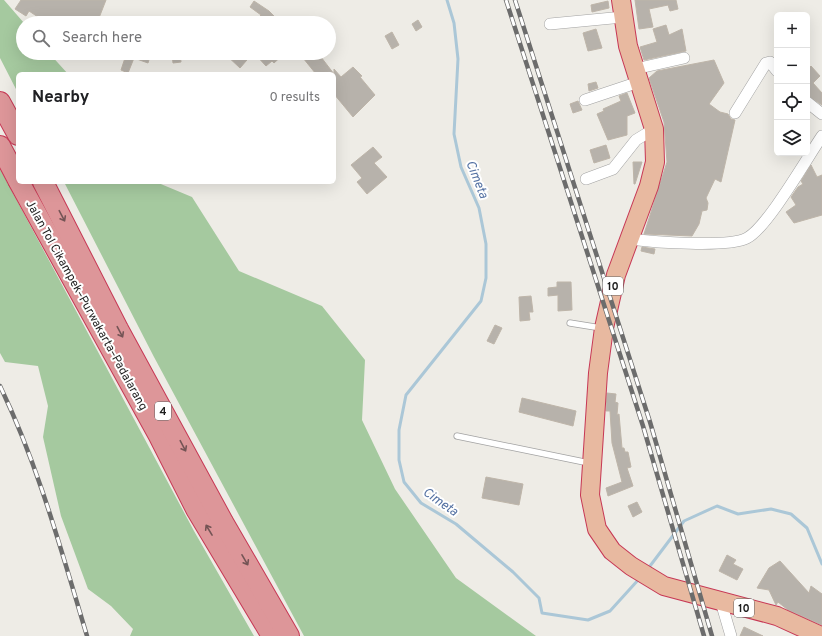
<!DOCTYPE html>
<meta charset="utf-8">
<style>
:root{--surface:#fff;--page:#f2f2f2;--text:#202124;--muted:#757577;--line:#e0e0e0}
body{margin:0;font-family:Overpass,sans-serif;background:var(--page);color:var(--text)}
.controls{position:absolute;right:12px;top:12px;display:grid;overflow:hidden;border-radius:6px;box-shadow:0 4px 16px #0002}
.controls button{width:36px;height:36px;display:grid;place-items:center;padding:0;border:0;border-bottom:1px solid var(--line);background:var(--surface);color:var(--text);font:20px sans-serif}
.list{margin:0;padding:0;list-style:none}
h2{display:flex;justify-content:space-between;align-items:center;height:52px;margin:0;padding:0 16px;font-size:17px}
h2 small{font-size:13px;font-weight:400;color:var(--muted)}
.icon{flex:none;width:22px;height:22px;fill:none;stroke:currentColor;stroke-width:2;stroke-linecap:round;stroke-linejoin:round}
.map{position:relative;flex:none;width:822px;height:636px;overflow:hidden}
.search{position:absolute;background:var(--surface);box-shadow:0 4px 16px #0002;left:16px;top:16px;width:320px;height:44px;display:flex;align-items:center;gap:10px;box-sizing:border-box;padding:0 14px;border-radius:22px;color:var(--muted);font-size:15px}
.panel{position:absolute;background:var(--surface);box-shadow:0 4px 16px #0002;left:16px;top:72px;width:320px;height:112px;border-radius:6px}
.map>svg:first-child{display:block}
</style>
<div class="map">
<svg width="822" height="636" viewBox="0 0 822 636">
<rect width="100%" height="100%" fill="#eeece6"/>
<g fill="#a5c99f">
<path d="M0,0H4L24,23L23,53H49L68,74H18V93L0,58Z"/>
<path d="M0,169L194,531L254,636H130L133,629L111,606L88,589L61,516L43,437L48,406L38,366L5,362L0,353Z"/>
<path d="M64,182H156L192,197L239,271L322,306L365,360L362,420L395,489L456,578L536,636H304L154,357Z"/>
</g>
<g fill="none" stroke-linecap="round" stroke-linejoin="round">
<g stroke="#abc7d7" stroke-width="3">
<path d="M447,0L454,23L458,59L454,134L461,167L479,208L486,244V278L481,301L406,395L399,430V460L404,482L421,503L456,524L513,572L539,598L542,613L588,620L610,611L639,579"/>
<path d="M647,570L684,521L717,506L738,514L771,509L791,514L807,528L822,564"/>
</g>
</g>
<g fill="#b7b2ab" stroke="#beb5a9">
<path d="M21,0H106L97,23H47L29,11L26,16L15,9Z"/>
<path d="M635,0H676L678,9L670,11L668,5L649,9L653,27L639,29Z"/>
<path d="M254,1L269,11L281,23H253L261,15L250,7Z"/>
<path d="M608,1L609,8L592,12L591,5Z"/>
<path d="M418,20L422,27L416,31L412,24Z"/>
<path d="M666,25L669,35L682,29L686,51L644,60L640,47L657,42L653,29Z"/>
<path d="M596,29L602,48L588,51L583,33Z"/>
<path d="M392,32L399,45L392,49L385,36Z"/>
<path d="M122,53H151L148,63L134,58L128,73L121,70L126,55Z"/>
<path d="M180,53L181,62L173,63L172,54Z"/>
<path d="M224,53H253L240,68Z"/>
<path d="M254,53H285L274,63L272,61L266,66Z"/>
<path d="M299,53H326L321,57L334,74V69L341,77L353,67L362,76L360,77L375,95L353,117L334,94V74H316Z"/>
<path d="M714,60L724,83L709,104L720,112L728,114L731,119L735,120L721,182L715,179L706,198L708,203L707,210L702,211L699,224L692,236L644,234L667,162L664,122L649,78L657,71Z"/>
<path d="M811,66L820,76L813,83L822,93V105L807,95V70Z"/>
<path d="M596,82L598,88L589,91L588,84Z"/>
<path d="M627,93L635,113L627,116V135L608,140L597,114L604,111L603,109L621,101L619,96Z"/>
<path d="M578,101L582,110L573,113L570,104Z"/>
<path d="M606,145L610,158L594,163L590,150Z"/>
<path d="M373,147L382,157L374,163L387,177L367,194L357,182L362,178L351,165Z"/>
<path d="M633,162H642L635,184H634Z"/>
<path d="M811,165L817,177L822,175V215L794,223L786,212L796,205L791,197L798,187L803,184L801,181Z"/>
<path d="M642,247L655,249L654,254L641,251Z"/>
<path d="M557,282H571L572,310L558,311V295L548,296V288L557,287Z"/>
<path d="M531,296L533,312H529L530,320L520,321L519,297Z"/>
<path d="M495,325L502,328L494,344L487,341Z"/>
<path d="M607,393L616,394L615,402L618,403L617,415L619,414L622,448H624L625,452H628L631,467L627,468L633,486L608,496L606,488L622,482L612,443L610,411H606Z"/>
<path d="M522,398L576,411L573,426L519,412Z"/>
<path d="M486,477L523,484L519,505L482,498Z"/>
<path d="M637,502L642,512L633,517L628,506Z"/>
<path d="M727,555L736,560L733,564L743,569L737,580L719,571Z"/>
<path d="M780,561L809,593L811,586L822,594V625L788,610L778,602L776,605L769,590L757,588L769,568Z"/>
<path d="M744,627L763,636H740Z"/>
</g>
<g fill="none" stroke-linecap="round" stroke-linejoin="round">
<g stroke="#a2a2a2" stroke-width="7">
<g id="service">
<path d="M570,323L601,328"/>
<path d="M457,436L589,463"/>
</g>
</g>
<g stroke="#a2a2a2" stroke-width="12">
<g id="minor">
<path d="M550,24L623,17"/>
<path d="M635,69L684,58"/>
<path d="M585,100L639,82"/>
<path d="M807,102L822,114"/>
<path d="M735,113L766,63L770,62L777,71"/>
<path d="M586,179L613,169L636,140L654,129"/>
<path d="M629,239C653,242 728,248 747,238C767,228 807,158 822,136"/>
<path d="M721,602L731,636"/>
</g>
</g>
<g stroke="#c73855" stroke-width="20">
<path id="trunk" d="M621,0L628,46L654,129L655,162L649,186L616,275L604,328L598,373L590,495L597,529L612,551L631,566L664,586L777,616L821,636"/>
</g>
<g stroke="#c73855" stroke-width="22">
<g id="motorway">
<path d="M0,102L18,135"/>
<path d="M0,146L18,180"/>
<path d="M19,182L159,436L196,509L272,636"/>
<path d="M43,182L118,329L223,522L289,636"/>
</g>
</g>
<use href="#service" stroke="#fff" stroke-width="5.5"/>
<use href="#minor" stroke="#fff" stroke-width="11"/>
<use href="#trunk" stroke="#e8b9a0" stroke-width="18"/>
<use href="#motorway" stroke="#dd9699" stroke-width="20"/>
<g stroke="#6c6c6c" stroke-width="4.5">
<g id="rail">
<path d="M506,0L643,426L704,636"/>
<path d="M515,0L650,422L712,636"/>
<path d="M0,386C39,467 61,550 87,636"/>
</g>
</g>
<use href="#rail" stroke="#fff" stroke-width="3" stroke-dasharray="9" stroke-linecap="butt"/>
</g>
<defs><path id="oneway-shaft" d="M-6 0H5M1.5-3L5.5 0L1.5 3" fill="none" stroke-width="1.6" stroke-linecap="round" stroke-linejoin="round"/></defs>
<g stroke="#745455">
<use href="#oneway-shaft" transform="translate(62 216) rotate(62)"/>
<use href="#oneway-shaft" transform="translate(120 332) rotate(62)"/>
<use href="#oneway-shaft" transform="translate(183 446) rotate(62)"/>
<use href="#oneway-shaft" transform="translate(209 530) rotate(-121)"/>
<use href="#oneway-shaft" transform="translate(245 560) rotate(60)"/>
</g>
<g text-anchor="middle" stroke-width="4" stroke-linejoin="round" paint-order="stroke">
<g fill="#fff" stroke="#626262" stroke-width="1">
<rect x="603" y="277" width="20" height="18" rx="3"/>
<rect x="155" y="402" width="16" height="18" rx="3"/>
<rect x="734" y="599" width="20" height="18" rx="3"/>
</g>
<g font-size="11" font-weight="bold" fill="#1e1e1e">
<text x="613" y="290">10</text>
<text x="163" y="415">4</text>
<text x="744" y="612">10</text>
</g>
<g font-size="12" fill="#1e1e1e" stroke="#fff">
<text transform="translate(87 305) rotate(61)" y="4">Jalan Tol Cikampek–Purwakarta–Padalarang</text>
</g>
<g font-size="13" font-style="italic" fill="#5572a3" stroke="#fff">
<text transform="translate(478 179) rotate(68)" y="5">Cimeta</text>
<text transform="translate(441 501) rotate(35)" y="5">Cimeta</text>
</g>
</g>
</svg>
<div class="controls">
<button>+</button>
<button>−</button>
<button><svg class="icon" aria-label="locate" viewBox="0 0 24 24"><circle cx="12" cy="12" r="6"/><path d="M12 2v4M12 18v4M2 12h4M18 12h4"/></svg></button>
<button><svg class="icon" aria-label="layers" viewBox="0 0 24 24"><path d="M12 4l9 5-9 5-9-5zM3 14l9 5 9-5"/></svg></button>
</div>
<div class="search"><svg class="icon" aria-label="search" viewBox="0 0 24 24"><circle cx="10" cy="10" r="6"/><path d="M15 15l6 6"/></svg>Search here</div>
<section class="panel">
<h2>Nearby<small>0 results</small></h2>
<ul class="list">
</ul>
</section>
</div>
